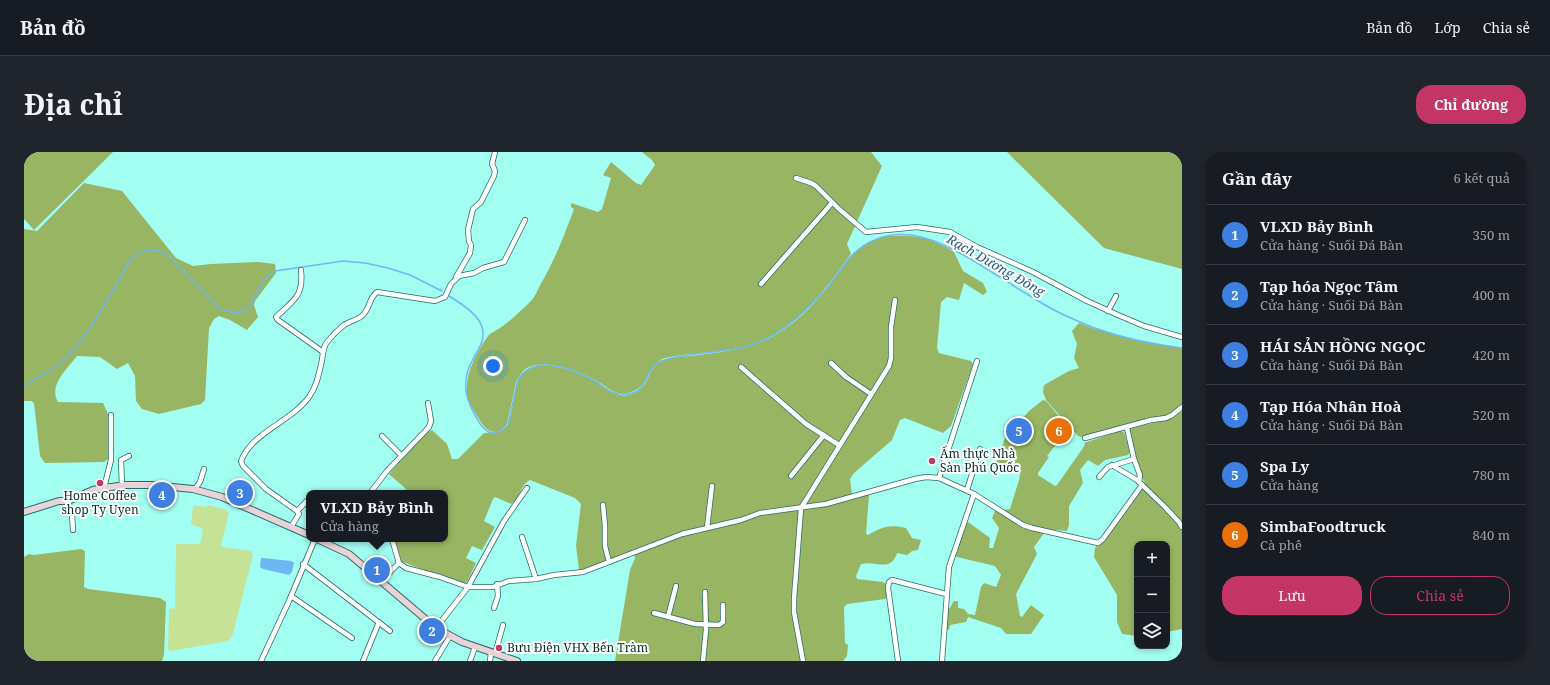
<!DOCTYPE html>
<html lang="vi">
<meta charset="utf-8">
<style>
:root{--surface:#171b24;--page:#20242c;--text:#f1f3f6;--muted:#9ea1a6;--line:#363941;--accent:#c33564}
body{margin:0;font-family:"Noto Serif",serif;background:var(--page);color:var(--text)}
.controls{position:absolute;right:12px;bottom:12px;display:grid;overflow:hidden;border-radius:8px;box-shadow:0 2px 6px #0003}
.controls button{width:36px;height:36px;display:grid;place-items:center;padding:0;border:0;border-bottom:1px solid var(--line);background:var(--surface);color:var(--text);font:20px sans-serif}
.you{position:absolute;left:469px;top:214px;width:14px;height:14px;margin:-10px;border:3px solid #fff;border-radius:50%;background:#1a73e8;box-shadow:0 0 0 6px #1a73e833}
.badge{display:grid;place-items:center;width:26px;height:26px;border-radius:50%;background:var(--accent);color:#fff;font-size:13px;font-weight:700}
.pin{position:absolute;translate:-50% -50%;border:2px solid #fff;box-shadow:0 1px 4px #0006}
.popup{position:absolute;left:282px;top:338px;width:142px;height:52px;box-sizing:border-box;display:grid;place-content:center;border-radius:8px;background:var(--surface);filter:drop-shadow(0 1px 3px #0005);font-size:13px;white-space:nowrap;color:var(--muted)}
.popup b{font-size:15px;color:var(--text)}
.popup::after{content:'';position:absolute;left:50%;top:100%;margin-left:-8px;border:8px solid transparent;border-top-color:var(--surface)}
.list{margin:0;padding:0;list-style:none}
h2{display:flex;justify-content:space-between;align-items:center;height:52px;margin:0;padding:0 16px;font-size:17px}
h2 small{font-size:13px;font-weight:400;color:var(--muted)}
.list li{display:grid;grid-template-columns:26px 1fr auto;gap:12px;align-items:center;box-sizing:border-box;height:60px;padding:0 16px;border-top:1px solid var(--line)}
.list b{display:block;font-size:15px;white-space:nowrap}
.list p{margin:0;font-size:13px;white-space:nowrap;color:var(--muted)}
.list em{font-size:13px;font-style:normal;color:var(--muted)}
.actions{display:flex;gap:8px;padding:12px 16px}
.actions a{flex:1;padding:9px 0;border:1px solid var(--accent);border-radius:16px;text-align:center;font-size:14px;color:var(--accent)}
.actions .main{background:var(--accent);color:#fff}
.icon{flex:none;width:22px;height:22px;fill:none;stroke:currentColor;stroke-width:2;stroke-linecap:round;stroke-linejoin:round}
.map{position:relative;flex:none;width:1158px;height:509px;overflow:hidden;border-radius:16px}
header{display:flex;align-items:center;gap:24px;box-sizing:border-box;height:56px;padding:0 20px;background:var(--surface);border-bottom:1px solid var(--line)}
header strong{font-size:19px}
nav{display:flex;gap:22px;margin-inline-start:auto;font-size:14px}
.intro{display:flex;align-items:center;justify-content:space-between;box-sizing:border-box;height:96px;padding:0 24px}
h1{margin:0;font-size:28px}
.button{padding:10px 18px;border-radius:16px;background:var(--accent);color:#fff;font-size:14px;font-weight:700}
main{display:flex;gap:24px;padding:0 24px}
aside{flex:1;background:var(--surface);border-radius:16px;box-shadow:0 2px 6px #0003}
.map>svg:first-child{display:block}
</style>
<header>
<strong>Bản đồ</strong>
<nav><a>Bản đồ</a><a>Lớp</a><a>Chia sẻ</a></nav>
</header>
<div class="intro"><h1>Địa chỉ</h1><a class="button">Chỉ đường</a></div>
<main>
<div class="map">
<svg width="1158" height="509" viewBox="0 0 1158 509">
<rect width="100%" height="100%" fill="#a3fef2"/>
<path fill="#c5e296" d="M171,353L181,355L184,353L203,358L205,361L197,393L198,395L227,399L229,403L209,482L204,489L147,499L144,497L145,457L151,456L152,393L153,392H176L179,377L167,372L169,355Z"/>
<g fill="#97b562">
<path d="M0,0H89L10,78L0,67Z"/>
<path d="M618,0H847L858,14L823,92L827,102C819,112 812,124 803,134C784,158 758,182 729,192C700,202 667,199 638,207C622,218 624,237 604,241C591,244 582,234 571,228C556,219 520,206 503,216C498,219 495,225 492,230L483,272C469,289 459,275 452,262C448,256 444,249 443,243C442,231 444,221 449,210C451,205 462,185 466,182C470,179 475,177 479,174C488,167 498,158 506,150C510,146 513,140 515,135C530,110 540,84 550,57L547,55V51L574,60L578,57L587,26L579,23L587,10L612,31L617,33L631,13L628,8Z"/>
<path d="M983,0H1158V117L1080,96Z"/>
<path d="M60,31L98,39L152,106L169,114L187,112L234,110L251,112L252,121L231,149L230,153L234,165L223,178L206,168L195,164L190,167L185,176L181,248L177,252L135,262L118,257L112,249L111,224L104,211L93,217L76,205L53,204C44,216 24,233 34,250L79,251L84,262V307L80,310L21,311L16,304L10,251L7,249H0V77L13,79Z"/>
<path d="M863,84H885L901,86L922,95L930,100L939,119L959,131L963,140L959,143L940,131L935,148L923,145L917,150L913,196L915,201L947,209L949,212L927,274L919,281L881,266L876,268L868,288L830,321L826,327L828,342L845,343L842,382L844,383C858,375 866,372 882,376L888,386L897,388L894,398L888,399L883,403L873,401C867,421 852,408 837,412L832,424L833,427L859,430L862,432L863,444L861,447L823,452L820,455L821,491L824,493L823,504L819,509H591L606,418L611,406L610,398L557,419L555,417L552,394L557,352L551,346L506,328C497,332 496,346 487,352L471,345L469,347L460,369L471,375L458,398L448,394L442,406L452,411L443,430L440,431C431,428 379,412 376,408C372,403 371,393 369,387H421V341H377L382,337L365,322L402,281L408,278L423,292L428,307H434L460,281C470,280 477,281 484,273C490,259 488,241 495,226C508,202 551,218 569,228C578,233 586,241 596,243C601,244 606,243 611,241C625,234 624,216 637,209C646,205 658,205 667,204C699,200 732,197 759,178C776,167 792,150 805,134C817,119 827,99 846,90C851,87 857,86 863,84Z"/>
<path d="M1055,171C1088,184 1123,192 1158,196V252L1147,262L1135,266L1058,285L1054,284L1022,248L1019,240L1020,233L1045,219L1055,216L1050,206L1053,192L1048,179Z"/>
<path d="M1019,248L1022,249L1045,276L1023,304L1025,305L1014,321V323L1031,334L1033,333L1061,293L1060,291L1096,279L1100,280L1106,299L1104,303L1081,308L1074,314L1064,308L1056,318L1059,331L1045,354V373L1043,379L1023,377L1010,395L1013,402L992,442L996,464L998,465L1007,453L1020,463L1007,482H982L977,476L944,465L942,470L926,473L925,478L921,477L922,458L925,457L930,449H934V456L940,457L944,462L951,463L957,435L960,431L972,435L977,423L971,414L933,405L931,402L940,373L944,370L966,386L965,396H969L975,376L968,366L971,359L986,357L995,328L997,316L993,312L971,315L981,286L1005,259Z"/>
<path d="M1158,259V477L1143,480V392H1113V484L1098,482L1093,470V443L1070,405L1071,396L1121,331L1116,323L1105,277L1148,266Z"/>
<path d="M57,397L61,399L60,435L64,437L136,446L142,450L140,503L138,509H0V405L5,402L10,403Z"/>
</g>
<path fill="#6eb7f4" d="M239,406L267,409L270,411L268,420L265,423L239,417L236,415L237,406Z"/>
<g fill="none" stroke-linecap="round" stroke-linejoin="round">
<g stroke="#6eb7f4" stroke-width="1.5">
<path d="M425,144C435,150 455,163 458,175C462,189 454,197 448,209C439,226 440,244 450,261C454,268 457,276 465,280C472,282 479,278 484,273L493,231C506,200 549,216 571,229C579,234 587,242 598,242C623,244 619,223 632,212C643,203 695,200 711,197C749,191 778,164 802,137C810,128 816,118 823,109C839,89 862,80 887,83C925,88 970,123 1003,142C1017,151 1032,160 1047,166C1082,183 1120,191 1158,196"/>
<path d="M0,233C12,227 24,221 34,213C64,188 87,140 107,107C119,96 129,96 143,102L196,157L209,161L220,159L226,155L240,127L251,119L319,109L341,111L364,116L386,123L418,139"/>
</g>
<g stroke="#266d66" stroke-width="6">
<g id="street">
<path d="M772,26L787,31L792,34L815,57L842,80L893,75L926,80L953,95L1009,120L1063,149L1094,163L1120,174L1158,185"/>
<path d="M277,118C280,144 270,148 252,165L254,168L299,200"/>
<path d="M432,125L446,101L447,93L445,89L444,78L449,57L457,50L470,24L471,19L468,12L471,0"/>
<path d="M737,132L808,51"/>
<path d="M1084,159L1092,144"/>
<path d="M807,211L822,225L847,242"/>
<path d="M717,215L782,272L815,293"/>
<path d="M1103,276L1110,307L1116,323L1115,330"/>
<path d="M358,284L377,303"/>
<path d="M1061,286L1127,268L1142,266L1148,263L1158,255"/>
<path d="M1088,313L1113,328L1140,354L1155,370L1158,375"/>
<path d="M767,324L800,283"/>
<path d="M1075,325L1084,315L1110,307"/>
<path d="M915,326L953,209"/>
<path d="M98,334L97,308L105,304"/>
<path d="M80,336L87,308V263"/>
<path d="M170,338L176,330L180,317"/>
<path d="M943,338L956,297"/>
<path d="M346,341L363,319L405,275L407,269L404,251"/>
<path d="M44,349L48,362L49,378"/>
<path d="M579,353L581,374V394L585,410"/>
<path d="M273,359C278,355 280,351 285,347"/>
<path d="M267,375L275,362L273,359L242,337L219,314L217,309C228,280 267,270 285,245C293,234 295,221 298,208C299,202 299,195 303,190C307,185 315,177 320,173C326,169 334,168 339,163C346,156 345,146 353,140L411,149L421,145L427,132L435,124L450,121L459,116L480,110L501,68"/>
<path d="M683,376L688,334"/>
<path d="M498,385L512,427"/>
<path d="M368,387L375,411L382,416L416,425L444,435H469L485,429L512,427L530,423L559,420L658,382L717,368L736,361L802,352L891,327L902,325L915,326L950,342L999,373L1008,376L1074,391L1079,387L1118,333"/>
<path d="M279,412L366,479"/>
<path d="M357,429L375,411"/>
<path d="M267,444L328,486"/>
<path d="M470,456L474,444L473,432"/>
<path d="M630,461L671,472L695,473L699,470V453"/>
<path d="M644,465L652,434"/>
<path d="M412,476L444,435L480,369L503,336"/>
<path d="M471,502L479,473"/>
<path d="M237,509L265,449L291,387"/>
<path d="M339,509L355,470"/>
<path d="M411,509L426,484"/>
<path d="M446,509L451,495"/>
<path d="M466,509L467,500"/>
<path d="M679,509L682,478L681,440"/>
<path d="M779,509L770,460V447L777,356L865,214L867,206V175L871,148"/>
<path d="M874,509L864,436L865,430L868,428L922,442"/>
<path d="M918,509L925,415L950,342"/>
</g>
</g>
<g stroke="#266d66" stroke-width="8">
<g id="secondary">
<path d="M0,360L35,349H44L69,338L80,336L102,333H127L169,337L198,345L285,383"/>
<path d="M293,387L325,402L412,476L438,490L493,509"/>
</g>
</g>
<use href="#street" stroke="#fff" stroke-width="4.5"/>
<use href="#secondary" stroke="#ead3d8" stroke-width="6"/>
</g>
<g fill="#c33564" stroke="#fff" stroke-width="1.5">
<circle cx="908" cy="309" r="4"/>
<circle cx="76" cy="331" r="4"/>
<circle cx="475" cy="496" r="4"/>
</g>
<g text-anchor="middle" stroke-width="4" stroke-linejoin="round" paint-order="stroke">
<g font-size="12" fill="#032c28" stroke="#fff" text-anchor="start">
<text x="916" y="306">Ẩm thực Nhà<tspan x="916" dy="14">Sàn Phú Quốc</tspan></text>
<text x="76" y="348" text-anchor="middle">Home Coffee<tspan x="76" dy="14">shop Ty Uyen</tspan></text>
<text x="483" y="500">Bưu Điện VHX Bến Tràm</text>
</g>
<g font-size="13" font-style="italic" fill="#245881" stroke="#fff">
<text transform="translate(972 113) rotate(30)" y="5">Rạch Dương Đông</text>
</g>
</g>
</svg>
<div class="controls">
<button>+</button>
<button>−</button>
<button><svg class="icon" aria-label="layers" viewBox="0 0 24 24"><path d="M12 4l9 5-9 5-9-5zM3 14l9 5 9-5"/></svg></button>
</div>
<div class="you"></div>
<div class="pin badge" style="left:353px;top:418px;background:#3f7fe0">1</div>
<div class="popup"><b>VLXD Bảy Bình</b>Cửa hàng</div>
<div class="pin badge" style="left:408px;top:479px;background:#3f7fe0">2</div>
<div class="pin badge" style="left:216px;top:341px;background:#3f7fe0">3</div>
<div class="pin badge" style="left:138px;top:343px;background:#3f7fe0">4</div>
<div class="pin badge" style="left:995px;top:279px;background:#3f7fe0">5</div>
<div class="pin badge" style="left:1035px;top:279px;background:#e8710a">6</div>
</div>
<aside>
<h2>Gần đây<small>6 kết quả</small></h2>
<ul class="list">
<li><span class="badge" style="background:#3f7fe0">1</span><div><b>VLXD Bảy Bình</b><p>Cửa hàng · Suối Đá Bàn</p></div><em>350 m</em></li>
<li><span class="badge" style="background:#3f7fe0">2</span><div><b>Tạp hóa Ngọc Tâm</b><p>Cửa hàng · Suối Đá Bàn</p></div><em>400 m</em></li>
<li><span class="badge" style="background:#3f7fe0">3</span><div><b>HÁI SẢN HỒNG NGỌC</b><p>Cửa hàng · Suối Đá Bàn</p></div><em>420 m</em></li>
<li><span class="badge" style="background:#3f7fe0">4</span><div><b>Tạp Hóa Nhân Hoà</b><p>Cửa hàng · Suối Đá Bàn</p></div><em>520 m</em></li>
<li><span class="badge" style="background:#3f7fe0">5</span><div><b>Spa Ly</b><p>Cửa hàng</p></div><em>780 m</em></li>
<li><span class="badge" style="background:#e8710a">6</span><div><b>SimbaFoodtruck</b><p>Cà phê</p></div><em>840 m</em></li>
</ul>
<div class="actions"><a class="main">Lưu</a><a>Chia sẻ</a></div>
</aside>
</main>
